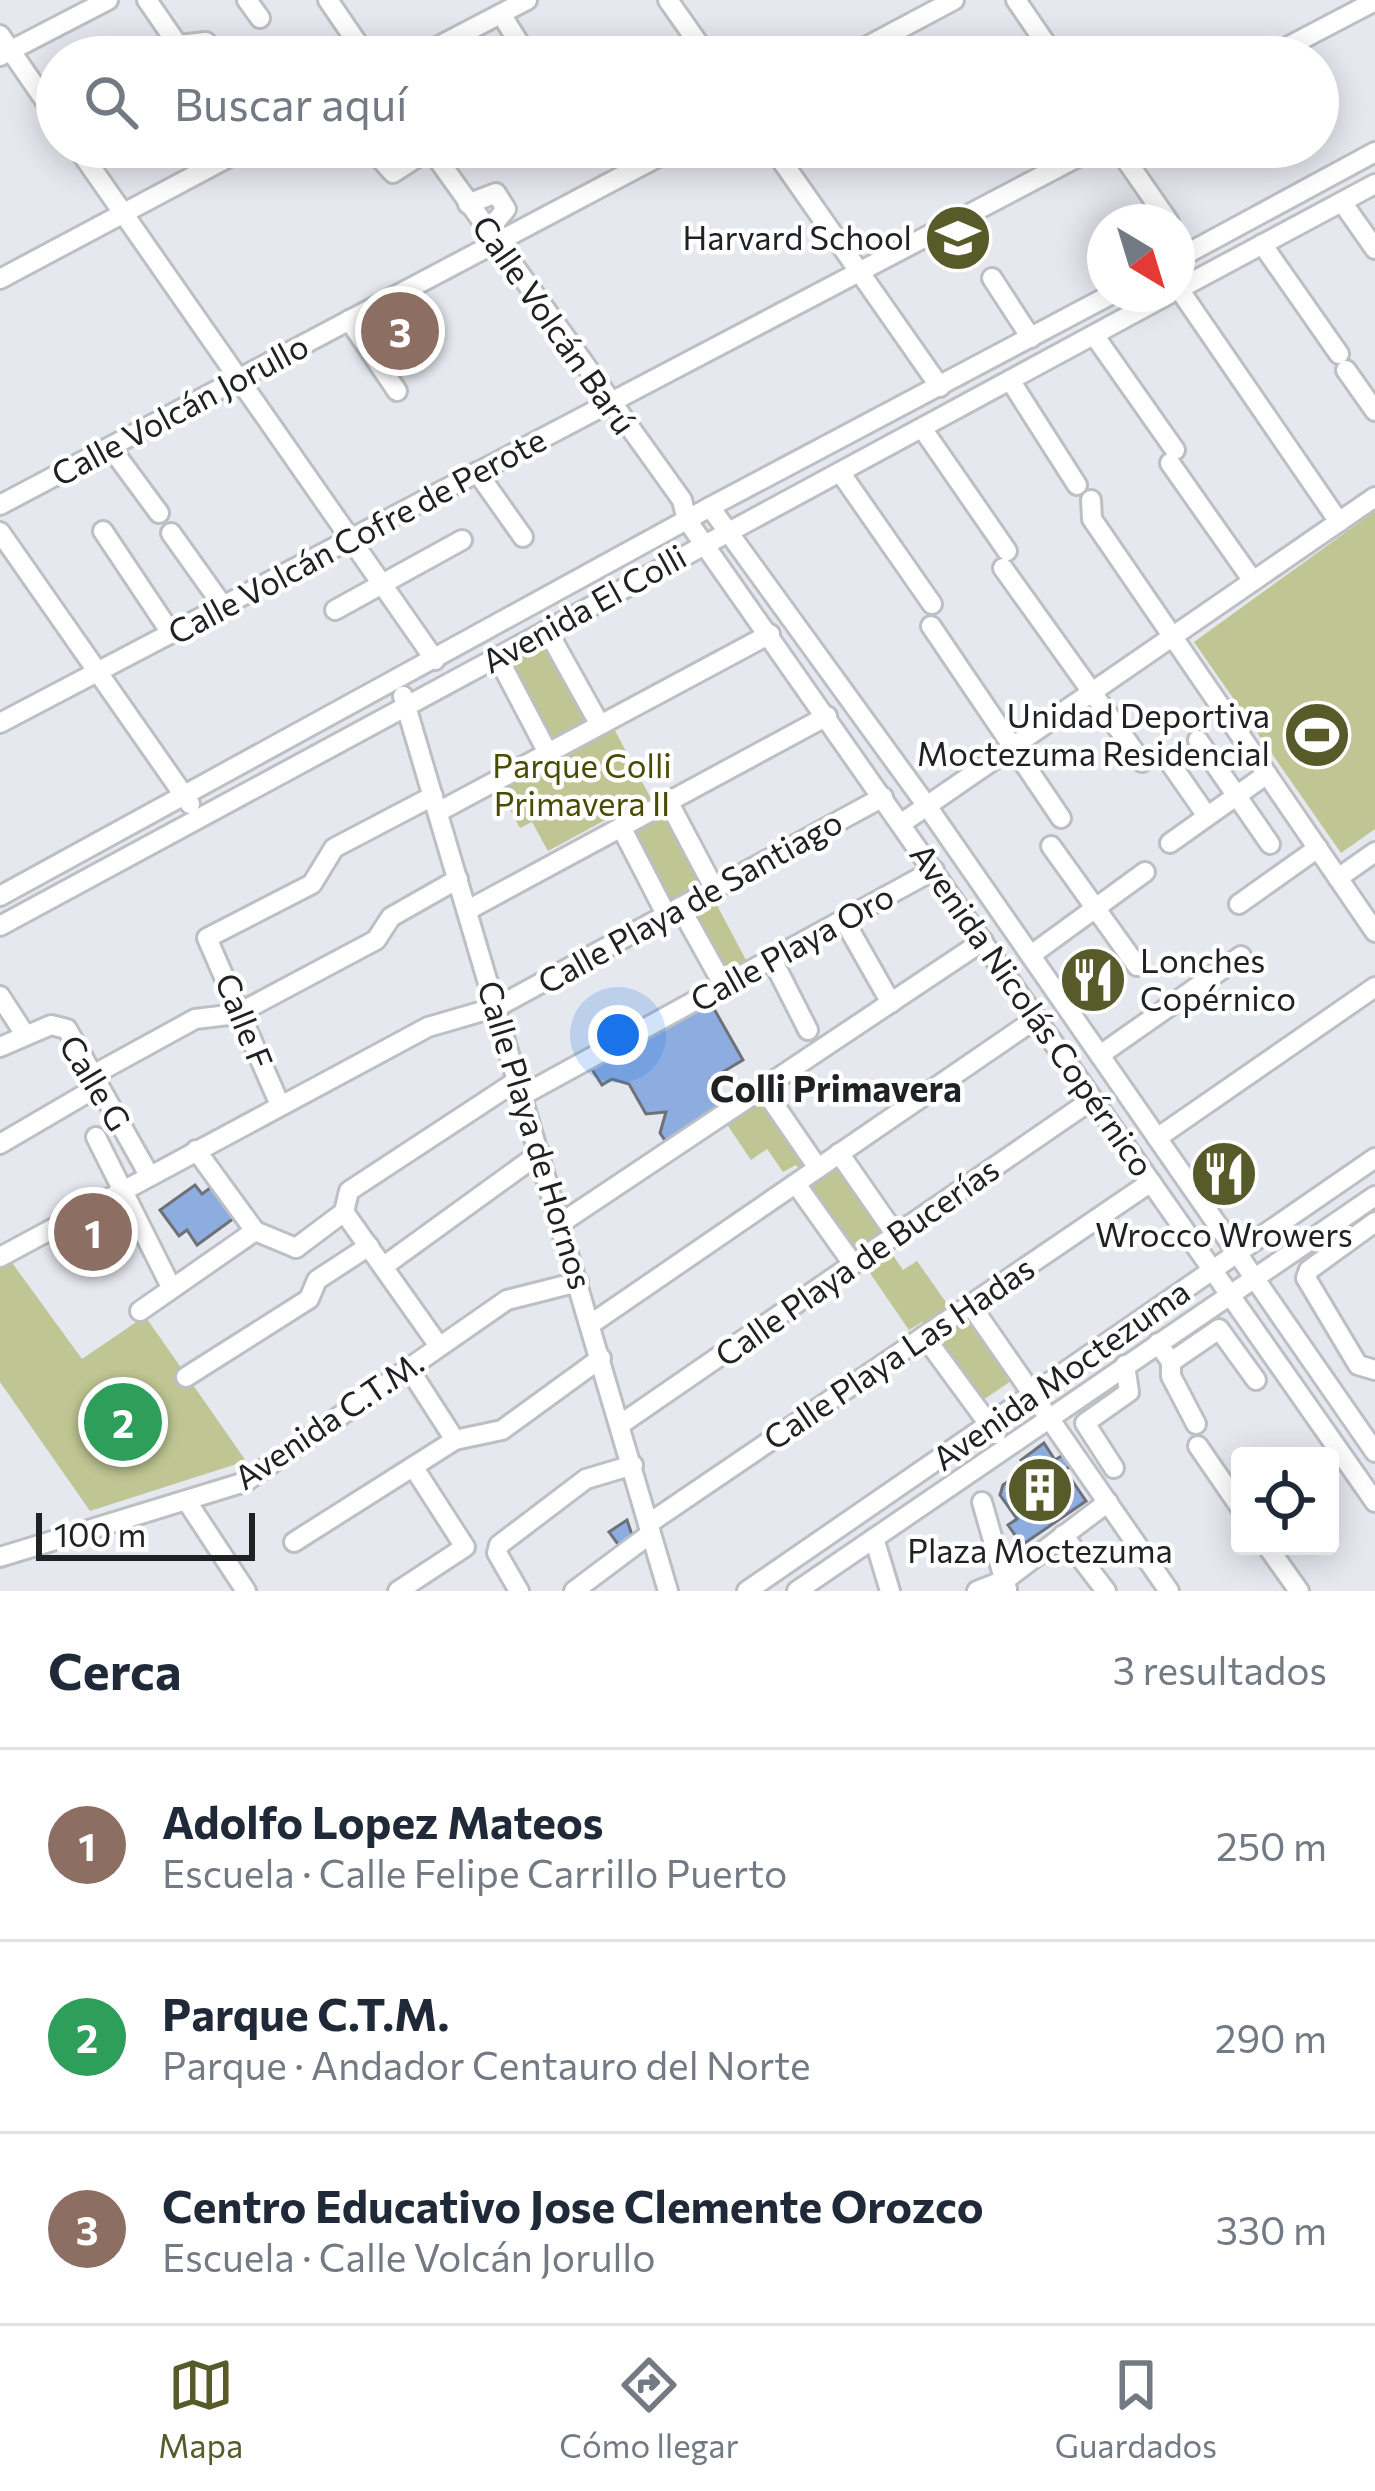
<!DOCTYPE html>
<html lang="es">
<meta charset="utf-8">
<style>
:root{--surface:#fff;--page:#f2f2f3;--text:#1f2937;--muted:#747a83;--line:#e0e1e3;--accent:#565b29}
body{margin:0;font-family:Commissioner,sans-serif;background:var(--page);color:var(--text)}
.controls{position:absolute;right:36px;bottom:36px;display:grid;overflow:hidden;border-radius:12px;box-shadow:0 6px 30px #0003}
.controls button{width:108px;height:108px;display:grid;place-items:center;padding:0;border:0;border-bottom:3px solid var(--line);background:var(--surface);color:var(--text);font:60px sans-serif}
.compass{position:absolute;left:1087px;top:204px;width:108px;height:108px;border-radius:50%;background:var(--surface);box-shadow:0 6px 30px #0003;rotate:142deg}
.scale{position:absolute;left:36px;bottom:30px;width:219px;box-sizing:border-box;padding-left:12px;border:6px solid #202123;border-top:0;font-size:33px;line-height:42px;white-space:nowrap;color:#202123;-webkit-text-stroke:9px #fff;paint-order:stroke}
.you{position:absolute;left:618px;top:1035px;width:42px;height:42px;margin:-30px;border:9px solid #fff;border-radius:50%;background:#1a73e8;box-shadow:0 0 0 18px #1a73e833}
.badge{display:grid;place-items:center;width:78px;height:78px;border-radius:50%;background:var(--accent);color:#fff;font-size:39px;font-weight:700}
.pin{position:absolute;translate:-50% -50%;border:6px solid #fff;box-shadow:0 3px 12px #0006}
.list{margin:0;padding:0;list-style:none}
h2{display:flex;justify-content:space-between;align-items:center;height:156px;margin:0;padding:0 48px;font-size:51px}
h2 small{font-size:39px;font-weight:400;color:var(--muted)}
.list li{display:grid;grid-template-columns:78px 1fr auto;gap:36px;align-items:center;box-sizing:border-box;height:192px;padding:0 48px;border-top:3px solid var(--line)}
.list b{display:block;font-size:45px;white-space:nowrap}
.list p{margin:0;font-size:39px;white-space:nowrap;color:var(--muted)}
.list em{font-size:39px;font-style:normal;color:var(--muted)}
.icon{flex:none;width:66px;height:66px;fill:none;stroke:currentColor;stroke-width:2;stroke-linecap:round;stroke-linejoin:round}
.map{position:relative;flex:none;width:1375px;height:1591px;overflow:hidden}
.search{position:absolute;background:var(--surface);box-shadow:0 6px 30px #0003;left:36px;right:36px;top:36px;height:132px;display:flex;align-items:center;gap:30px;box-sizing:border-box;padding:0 42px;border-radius:66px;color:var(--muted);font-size:45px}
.sheet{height:732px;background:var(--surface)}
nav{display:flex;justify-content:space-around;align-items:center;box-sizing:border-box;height:168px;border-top:3px solid var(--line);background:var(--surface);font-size:33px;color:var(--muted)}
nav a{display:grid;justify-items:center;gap:6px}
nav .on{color:var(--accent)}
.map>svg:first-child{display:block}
</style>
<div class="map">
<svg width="1375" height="1591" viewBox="0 0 1375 1591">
<rect width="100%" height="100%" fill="#e5e8ee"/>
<g fill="#bfc693">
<path d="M1375,511V829L1341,853L1194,642Z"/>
<path d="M546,640L611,723L658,812L666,809L746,960L709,980L618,813L548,851L532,822L520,828L496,784L558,750L509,660Z"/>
<path d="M773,1086L828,1169L841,1161L898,1244L890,1251L903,1270L917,1261L957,1318L968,1312L1014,1379L980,1402L922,1322L909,1330L796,1165L783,1172L767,1149L751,1160L724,1120Z"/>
<path d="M10,1260L82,1359L145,1316L246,1461L90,1511L0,1382V1266Z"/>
</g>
<g fill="#8dade0" stroke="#6e7176" stroke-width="3">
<path d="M709,1000L743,1060L711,1079L727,1106L668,1145L660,1133L666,1112L646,1114L629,1084L612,1079L602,1085L591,1068Z"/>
<path d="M195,1185L202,1194L214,1185L237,1216L197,1245L187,1230L179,1236L160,1210Z"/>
<path d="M1044,1443L1055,1460L1066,1453L1073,1464L1065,1470L1086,1501L1022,1545L1008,1525L1017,1519L1000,1495L1003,1485L1027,1469L1021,1460Z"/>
<path d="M627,1520L633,1538L620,1547L609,1532Z"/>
</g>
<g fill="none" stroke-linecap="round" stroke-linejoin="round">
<g stroke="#bcbfc4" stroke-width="24">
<g id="minor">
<path d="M147,0L178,45L206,42"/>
<path d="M247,0L260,18"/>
<path d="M328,0L367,57"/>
<path d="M668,0L708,57"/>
<path d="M1016,0L1055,57"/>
<path d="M501,14L528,57"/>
<path d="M0,35L57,118"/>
<path d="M0,56L108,0"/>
<path d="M418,57L527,0"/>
<path d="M847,57L954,0"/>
<path d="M1268,57L1375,1"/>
<path d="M77,147L435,660"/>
<path d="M370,147L393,173L430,149"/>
<path d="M429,147L682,500L687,520L1375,1502"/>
<path d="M772,147L940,387"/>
<path d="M1117,147L1169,222"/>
<path d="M1342,202L1375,249"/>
<path d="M468,204L496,193L506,209L487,232"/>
<path d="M1262,244L1339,354"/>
<path d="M1177,259L1375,152"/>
<path d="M992,278L1031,338"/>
<path d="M0,279L248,147"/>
<path d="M1179,289L1339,522"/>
<path d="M1177,290L1375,184"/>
<path d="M349,320L397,391"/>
<path d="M1094,335L1175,450"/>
<path d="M1346,370L1375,411"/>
<path d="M1010,380L1077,485"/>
<path d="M922,428L1007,551"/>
<path d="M111,448L159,513"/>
<path d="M1170,463L1253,581"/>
<path d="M477,472L523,537"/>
<path d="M840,472L932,604"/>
<path d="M1091,500L1092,519L1375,932"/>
<path d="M0,505L677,147"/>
<path d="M710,507L927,806L1375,1452"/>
<path d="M103,531L171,633"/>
<path d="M0,532L190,804"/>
<path d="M171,533L223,606"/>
<path d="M1003,568L1142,762"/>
<path d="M335,610L462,540"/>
<path d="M931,626L1061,818"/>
<path d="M547,630L600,725"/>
<path d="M497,656L548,753"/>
<path d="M403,696L668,1591"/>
<path d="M0,723L1097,147"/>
<path d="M1198,740L1270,844"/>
<path d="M1168,760L1207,816"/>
<path d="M668,801L714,888"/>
<path d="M438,812L770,634"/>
<path d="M902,823L1375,497"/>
<path d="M621,827L666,914"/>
<path d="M1170,843L1267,774"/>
<path d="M1051,846L1137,966"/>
<path d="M1338,878L1375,852"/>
<path d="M0,896L710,507L1112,294"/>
<path d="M1239,904L1318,848"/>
<path d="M680,907L724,986"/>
<path d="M468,910L827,716"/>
<path d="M844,920L891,1003"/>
<path d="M0,926L1169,294"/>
<path d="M1031,955L1145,872"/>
<path d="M772,959L808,1030"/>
<path d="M0,996L24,1033"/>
<path d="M0,1047L51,1025L67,1029L149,1175"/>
<path d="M1100,1055L1241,956"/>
<path d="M93,1075L195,1019L237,1014L376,940L391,917L458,879"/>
<path d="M763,1088L818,1168"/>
<path d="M523,1095L934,870"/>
<path d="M280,1105L207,938L312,884L334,848L433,796"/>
<path d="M96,1137L168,1281"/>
<path d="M1157,1138L1375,987"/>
<path d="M0,1144L99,1086"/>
<path d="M196,1150L255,1231"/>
<path d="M839,1153L896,1235"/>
<path d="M796,1184L853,1264"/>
<path d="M344,1212L439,1346"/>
<path d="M1375,1222L1309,1270L1306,1278L1358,1365L1375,1370"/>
<path d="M561,1223L983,941"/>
<path d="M255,1231L296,1248"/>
<path d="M296,1248L344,1212L349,1191L518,1080"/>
<path d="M0,1257L428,1027L497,1007L883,797"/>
<path d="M384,1266L540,1153"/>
<path d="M970,1304L1169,1591"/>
<path d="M140,1311L255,1231"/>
<path d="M591,1324L1037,1018"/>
<path d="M924,1336L996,1434"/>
<path d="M1158,1343L1171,1362L1219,1329L1256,1380"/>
<path d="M1171,1362V1376L1196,1424"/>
<path d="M408,1367L455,1440"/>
<path d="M186,1377L309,1299L317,1280L369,1246"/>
<path d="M621,1424L1093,1099"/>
<path d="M1198,1446L1240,1507"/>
<path d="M1114,1468L1085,1423L1129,1392L1125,1365"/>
<path d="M982,1502L1007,1589"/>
<path d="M188,1503L246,1591"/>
<path d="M648,1524L1151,1182"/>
<path d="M1063,1535L1106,1591"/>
<path d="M874,1538L890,1591"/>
<path d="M294,1542L455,1440L502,1430L601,1358"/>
<path d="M1267,1546L1299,1591"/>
<path d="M0,1557L245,1482L507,1300L578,1282"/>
<path d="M398,1591L465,1547L414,1468"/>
<path d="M519,1591L497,1553L499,1545L586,1479L633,1465"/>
<path d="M574,1591L650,1534"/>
<path d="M747,1591L1375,1158"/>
<path d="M797,1591L1375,1196"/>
<path d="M977,1591L1005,1580L1108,1502"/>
</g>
</g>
<use href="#minor" stroke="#fff" stroke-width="18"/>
</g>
<defs>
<g id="school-disc" transform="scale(3.45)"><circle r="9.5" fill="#565b29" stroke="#fff"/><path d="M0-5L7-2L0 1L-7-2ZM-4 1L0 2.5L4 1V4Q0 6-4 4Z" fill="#fff"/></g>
<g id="stadium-disc" transform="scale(3.45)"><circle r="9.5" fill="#565b29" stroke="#fff"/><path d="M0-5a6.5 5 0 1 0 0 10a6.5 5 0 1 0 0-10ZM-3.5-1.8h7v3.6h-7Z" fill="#fff"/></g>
<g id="restaurant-disc" transform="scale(3.45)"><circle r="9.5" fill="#565b29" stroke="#fff"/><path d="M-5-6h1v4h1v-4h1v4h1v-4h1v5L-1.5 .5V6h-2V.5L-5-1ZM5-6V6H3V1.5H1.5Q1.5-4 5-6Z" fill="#fff"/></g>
<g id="building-disc" transform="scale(3.45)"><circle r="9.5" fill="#565b29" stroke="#fff"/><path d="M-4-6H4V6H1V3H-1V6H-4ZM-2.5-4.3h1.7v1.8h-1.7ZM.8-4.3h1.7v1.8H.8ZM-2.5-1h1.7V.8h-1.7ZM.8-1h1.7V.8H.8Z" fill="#fff"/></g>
</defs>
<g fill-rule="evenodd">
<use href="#school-disc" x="958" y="238"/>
<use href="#stadium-disc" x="1317" y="735"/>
<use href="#restaurant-disc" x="1093" y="980"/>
<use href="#restaurant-disc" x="1224" y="1174"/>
<use href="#building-disc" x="1040" y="1490"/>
</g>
<g text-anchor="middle" stroke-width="9" stroke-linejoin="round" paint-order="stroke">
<g font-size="33" fill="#202123" stroke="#fff" text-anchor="end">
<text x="912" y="250">Harvard School</text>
<text x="1270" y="728">Unidad Deportiva<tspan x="1270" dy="38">Moctezuma Residencial</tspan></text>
<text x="1140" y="973" text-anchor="start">Lonches<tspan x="1140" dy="38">Copérnico</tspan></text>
<text x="1224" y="1247" text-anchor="middle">Wrocco Wrowers</text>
<text x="1040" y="1563" text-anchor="middle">Plaza Moctezuma</text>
</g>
<g font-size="33" fill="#202123" stroke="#fff">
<text transform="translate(554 325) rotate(55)" y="12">Calle Volcán Barú</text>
<text transform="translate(180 410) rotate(-28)" y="12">Calle Volcán Jorullo</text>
<text transform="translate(357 536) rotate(-28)" y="12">Calle Volcán Cofre de Perote</text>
<text transform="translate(584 609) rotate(-29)" y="12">Avenida El Colli</text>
<text transform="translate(690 902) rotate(-29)" y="12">Calle Playa de Santiago</text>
<text transform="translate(792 948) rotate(-29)" y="12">Calle Playa Oro</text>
<text transform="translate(1032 1010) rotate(55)" y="12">Avenida Nicolás Copérnico</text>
<text transform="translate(244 1021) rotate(68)" y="12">Calle F</text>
<text transform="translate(95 1083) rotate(59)" y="12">Calle G</text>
<text transform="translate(535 1135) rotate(73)" y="12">Calle Playa de Hornos</text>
<text transform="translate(857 1262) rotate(-35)" y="12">Calle Playa de Bucerías</text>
<text transform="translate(899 1353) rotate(-34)" y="12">Calle Playa Las Hadas</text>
<text transform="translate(1061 1375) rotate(-35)" y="12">Avenida Moctezuma</text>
<text transform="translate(329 1420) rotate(-34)" y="12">Avenida C.T.M.</text>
</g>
<g font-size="33" fill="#474c00" stroke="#fff">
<text x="582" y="778">Parque Colli<tspan x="582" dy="38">Primavera II</tspan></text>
</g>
<g font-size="36" font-weight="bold" fill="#202123" stroke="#fff">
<text x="836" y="1102">Colli Primavera</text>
</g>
</g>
</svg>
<div class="controls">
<button><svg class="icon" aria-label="locate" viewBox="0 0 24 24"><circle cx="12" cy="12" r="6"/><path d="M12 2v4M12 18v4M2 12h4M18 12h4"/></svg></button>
</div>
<svg class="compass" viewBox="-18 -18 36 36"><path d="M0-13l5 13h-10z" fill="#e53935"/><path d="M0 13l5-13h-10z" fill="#747a83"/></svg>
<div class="scale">100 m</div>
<div class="you"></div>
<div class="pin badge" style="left:93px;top:1232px;background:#8d6e63">1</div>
<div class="pin badge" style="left:123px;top:1422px;background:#2e9e5b">2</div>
<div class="pin badge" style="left:400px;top:331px;background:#8d6e63">3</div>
<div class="search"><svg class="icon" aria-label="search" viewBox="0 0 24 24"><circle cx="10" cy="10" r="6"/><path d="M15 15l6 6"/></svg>Buscar aquí</div>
</div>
<section class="sheet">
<h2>Cerca<small>3 resultados</small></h2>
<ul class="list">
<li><span class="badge" style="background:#8d6e63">1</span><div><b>Adolfo Lopez Mateos</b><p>Escuela · Calle Felipe Carrillo Puerto</p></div><em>250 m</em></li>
<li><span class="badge" style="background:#2e9e5b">2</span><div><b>Parque C.T.M.</b><p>Parque · Andador Centauro del Norte</p></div><em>290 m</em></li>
<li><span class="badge" style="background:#8d6e63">3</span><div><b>Centro Educativo Jose Clemente Orozco</b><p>Escuela · Calle Volcán Jorullo</p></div><em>330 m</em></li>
</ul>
</section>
<nav>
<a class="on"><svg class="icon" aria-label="map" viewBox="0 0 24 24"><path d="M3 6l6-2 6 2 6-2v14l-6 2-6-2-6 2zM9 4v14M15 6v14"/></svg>Mapa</a>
<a><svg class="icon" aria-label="directions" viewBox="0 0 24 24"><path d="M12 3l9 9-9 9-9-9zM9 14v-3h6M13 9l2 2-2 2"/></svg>Cómo llegar</a>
<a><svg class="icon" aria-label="saved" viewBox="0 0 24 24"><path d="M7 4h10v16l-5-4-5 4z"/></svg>Guardados</a>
</nav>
